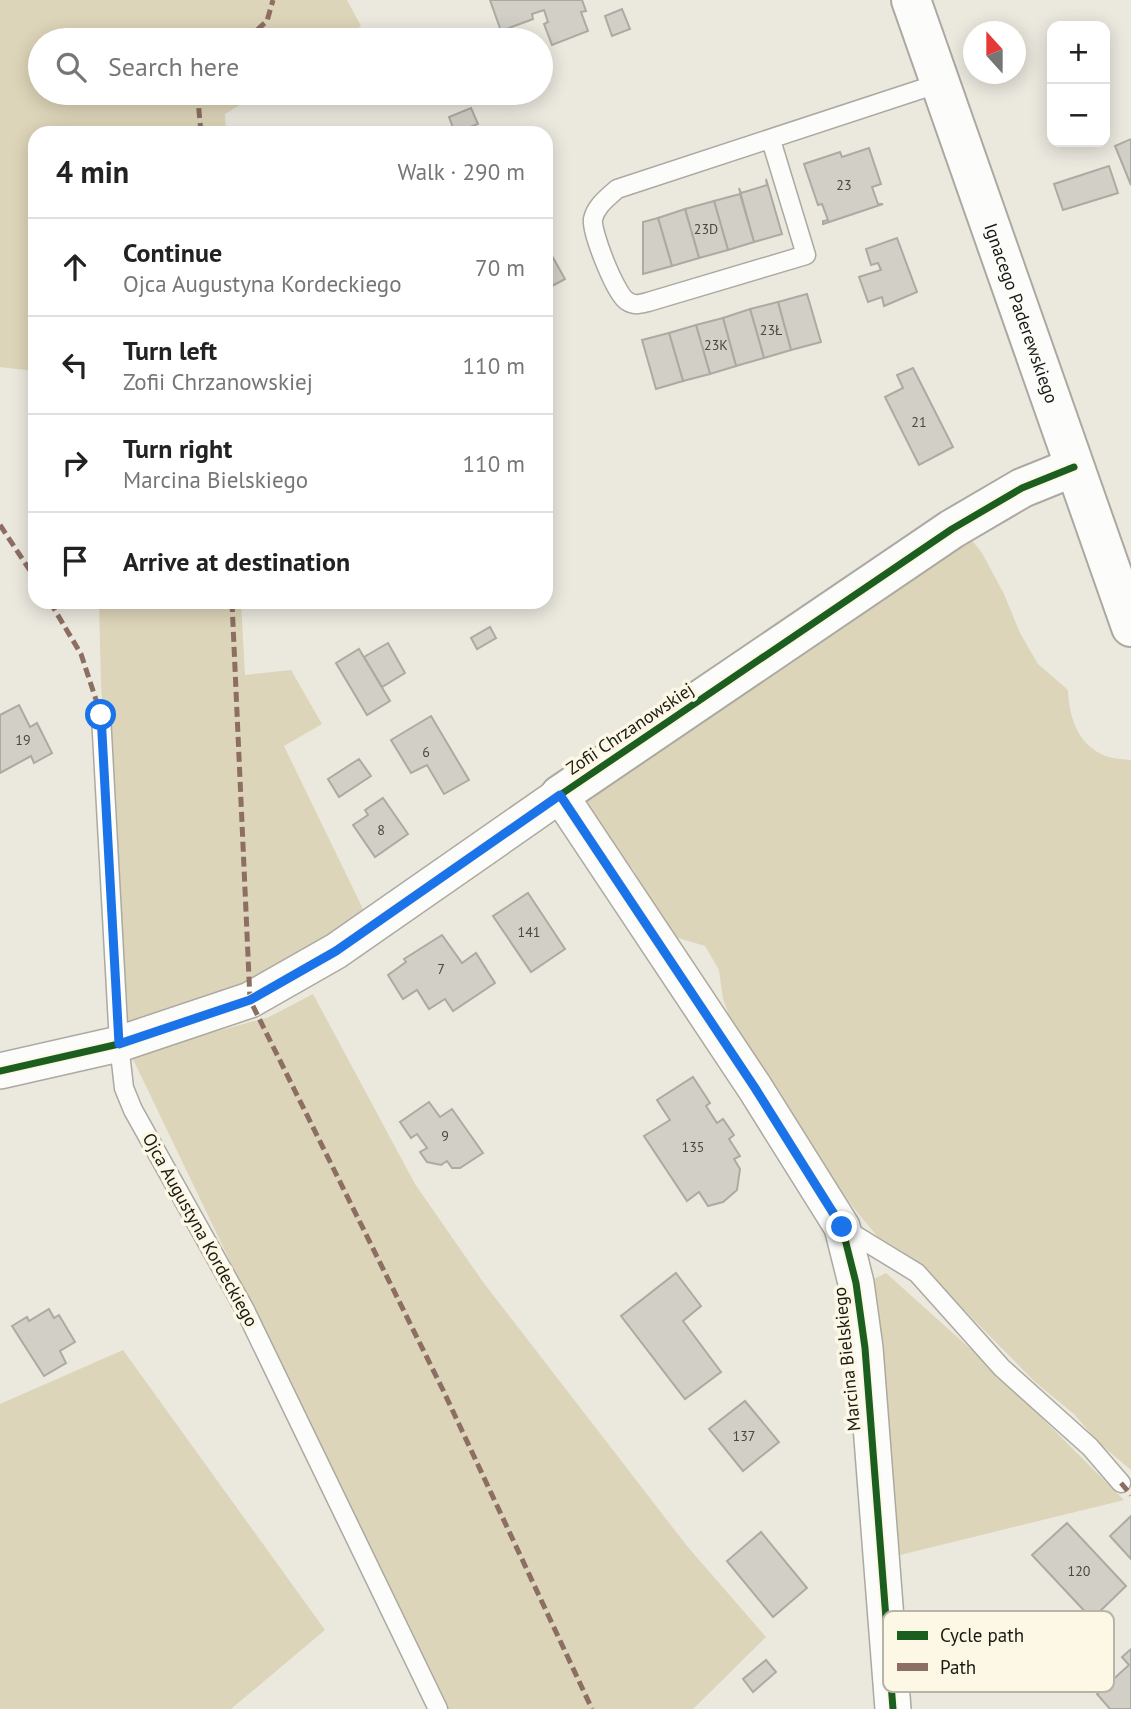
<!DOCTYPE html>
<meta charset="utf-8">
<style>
:root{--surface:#fff;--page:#f6f6f6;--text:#222;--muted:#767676;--line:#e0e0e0}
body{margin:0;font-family:"PT Sans",sans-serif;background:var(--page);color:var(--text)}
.controls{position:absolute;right:21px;top:21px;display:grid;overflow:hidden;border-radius:14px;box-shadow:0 4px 18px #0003}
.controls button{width:63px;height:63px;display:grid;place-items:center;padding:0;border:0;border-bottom:2px solid var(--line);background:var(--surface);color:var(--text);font:35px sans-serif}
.compass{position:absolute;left:963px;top:21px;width:63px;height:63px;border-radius:50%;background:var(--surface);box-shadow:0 4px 18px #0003;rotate:339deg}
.stop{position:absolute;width:21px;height:21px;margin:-16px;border:5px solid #1a73e8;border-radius:50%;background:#fff}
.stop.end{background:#1a73e8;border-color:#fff;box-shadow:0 2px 7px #0008}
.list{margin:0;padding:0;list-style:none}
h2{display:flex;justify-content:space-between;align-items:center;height:91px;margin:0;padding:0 28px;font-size:30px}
h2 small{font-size:23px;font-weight:400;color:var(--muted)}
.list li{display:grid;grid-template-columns:46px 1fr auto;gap:21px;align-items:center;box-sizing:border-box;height:98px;padding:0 28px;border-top:2px solid var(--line)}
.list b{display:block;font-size:26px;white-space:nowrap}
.list p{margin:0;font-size:23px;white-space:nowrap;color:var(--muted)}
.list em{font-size:23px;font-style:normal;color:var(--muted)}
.icon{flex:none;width:38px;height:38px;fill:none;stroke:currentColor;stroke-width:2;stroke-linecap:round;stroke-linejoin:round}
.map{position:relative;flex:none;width:1131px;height:1709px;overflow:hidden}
.search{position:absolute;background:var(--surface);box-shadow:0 4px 18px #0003;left:28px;top:28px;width:525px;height:77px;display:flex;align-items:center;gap:18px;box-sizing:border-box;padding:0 24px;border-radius:38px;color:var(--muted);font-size:26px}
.panel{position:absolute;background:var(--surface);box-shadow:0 4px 18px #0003;left:28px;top:126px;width:525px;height:483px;border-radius:21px}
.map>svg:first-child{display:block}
</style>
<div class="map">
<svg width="1131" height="1709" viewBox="0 0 1131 1709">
<rect width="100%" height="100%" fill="#ebe8de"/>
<g fill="#ddd5b9">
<path d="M0,0H347L361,26L340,40H40V93H259L225,114L226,133H35V371L0,367Z"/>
<path d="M971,539L982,553L1004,594L1020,633L1038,664L1068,690C1069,716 1077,743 1103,755C1111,759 1123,759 1131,760V1470L1099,1443L1074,1414L1035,1382L914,1259L877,1236L755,1088L723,999L719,970L705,946L675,937L651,908L634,870L607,845L582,796Z"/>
<path d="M99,602H241L245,675L291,670L322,724L284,746L364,911L257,984L124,1025L101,684Z"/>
<path d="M313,994L415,1184L483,1282L687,1546L766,1637L693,1709H445L131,1055L269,1017Z"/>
<path d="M886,1273L993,1369L1124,1500L900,1555L872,1280Z"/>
<path d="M123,1350L325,1630L231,1709H0V1404Z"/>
</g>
<g fill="#d2cfc7" stroke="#acaaa3" stroke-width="2">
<path d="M490,0H582L586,11L581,12L588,31L552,45L544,24L548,22L544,10L532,14L533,19L501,31Z"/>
<path d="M622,9L630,29L612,36L605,16Z"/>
<path d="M471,108L478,124L455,133L449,117Z"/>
<path d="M1131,139V185L1115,146Z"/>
<path d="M869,148L881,184L872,187L878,204H883L823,224V221L828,220L822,204L818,205L804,164L840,152L842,157Z"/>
<path d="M1109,166L1118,193L1063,210L1054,184Z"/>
<path d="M766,179L782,234L754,242L739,188L741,193L767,185Z"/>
<path d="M740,194L754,242L728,250L714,201Z"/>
<path d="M714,201L728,250L699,258L685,209Z"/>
<path d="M685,209L699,258L672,266L658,218Z"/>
<path d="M658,218L672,266L643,274V222Z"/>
<path d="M546,229L552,241L546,245L565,279L552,286L551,292L546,295Z"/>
<path d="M897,238L917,292L884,306L882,297L868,302L859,277L881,270L878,263L871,265L866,249Z"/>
<path d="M807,294L821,342L791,350L778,302Z"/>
<path d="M778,302L791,350L764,358L750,309Z"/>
<path d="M750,309L764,358L736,366L723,318Z"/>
<path d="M723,318L736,366L710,374L696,325Z"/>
<path d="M696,325L710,374L683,381L669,333Z"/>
<path d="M669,333L683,381L656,389L642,340Z"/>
<path d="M913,368L953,447L919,465L885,397L903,388L897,375Z"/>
<path d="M490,627L496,638L477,649L471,638Z"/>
<path d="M388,643L405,673L382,687L364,657Z"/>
<path d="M359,649L390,701L367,715L336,663Z"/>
<path d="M19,705L30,727L37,723L52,753L34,763L31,756L0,773V715Z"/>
<path d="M431,716L469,780L444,794L427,765L411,773L391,740Z"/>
<path d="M359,759L371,776L339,797L328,779Z"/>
<path d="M383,798L408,834L375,857L353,825L368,815L365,810Z"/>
<path d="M528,893L565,949L531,972L493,916Z"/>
<path d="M442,935L462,963L476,953L495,983L453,1011L445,999L429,1009L417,990L403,999L388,975L406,962L404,959Z"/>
<path d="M693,1077L710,1103L706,1106L717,1123L723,1119L734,1135L729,1139L740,1156L734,1159L740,1169L737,1190L723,1202L708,1206L699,1192L687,1201L644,1136L670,1120L657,1100Z"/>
<path d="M429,1102L440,1117L452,1109L483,1153L460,1168H452L447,1161L441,1165L427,1162L420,1152L427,1148L417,1134L411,1138L400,1122Z"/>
<path d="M676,1273L701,1306L683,1321L721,1372L685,1399L621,1316Z"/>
<path d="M49,1309L54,1318L59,1315L75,1342L60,1351L66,1363L44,1376L12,1326L27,1317L29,1321Z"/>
<path d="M745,1401L779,1442L743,1471L709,1429Z"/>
<path d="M1131,1516V1559L1110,1536Z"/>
<path d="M1067,1523L1126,1586L1092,1619L1032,1555Z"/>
<path d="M761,1532L807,1588L773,1617L727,1561Z"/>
<path d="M1131,1649V1709H1110L1097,1694L1129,1665L1122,1657Z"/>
<path d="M766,1660L776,1672L753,1692L743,1679Z"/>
</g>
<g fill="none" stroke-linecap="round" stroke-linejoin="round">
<g stroke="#aba9a1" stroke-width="21">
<g id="service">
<path d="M771,140L806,255L648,302C640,304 634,306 627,301C616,295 591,232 593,219C596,206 607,198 617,189L940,83"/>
<path d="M101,715L119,1044L124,1088L133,1110L245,1310L438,1709"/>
<path d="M845,1229L917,1273L1002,1368L1090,1447L1121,1483"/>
</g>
</g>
<g stroke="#aba9a1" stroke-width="38">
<path id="minor" d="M0,1071L119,1044L250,1000L336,951L560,795L755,1088L842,1227L856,1283L865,1348L893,1709"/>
</g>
<g stroke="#aba9a1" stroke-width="42">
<g id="tertiary">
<path id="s1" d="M911,0L1131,627"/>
<path d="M560,795L952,529L1022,488L1074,467"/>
</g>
</g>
<use href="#service" stroke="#fcfcfa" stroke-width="18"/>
<use href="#minor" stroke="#fcfcfa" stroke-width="35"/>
<use href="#tertiary" stroke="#fcfcfa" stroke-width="38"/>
<g stroke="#8d6e63" stroke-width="5" stroke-dasharray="10 5" stroke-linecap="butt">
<path d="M246,40L267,21L273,0"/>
<path d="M201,133L198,100L203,93"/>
<path d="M0,525L35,578"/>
<path d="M50,602L81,654L101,715"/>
<path d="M232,602L250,1000L443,1390L592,1709"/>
<path d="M1121,1483L1131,1495"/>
</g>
<g stroke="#fdf8e6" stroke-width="11">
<g id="cycleway">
<path d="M560,795L755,1088L842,1227L856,1283L865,1348L893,1709"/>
<path d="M0,1071L119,1044L250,1000L336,951L560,795L952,529L1022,488L1074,467"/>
</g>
</g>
<use href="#cycleway" stroke="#1b5e20" stroke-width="7"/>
</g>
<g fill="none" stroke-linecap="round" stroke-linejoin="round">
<path stroke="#1a73e8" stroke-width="9" d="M101,715L119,1044L250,1000L336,951L560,795L755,1088L842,1227"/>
</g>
<g text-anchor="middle" stroke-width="7" stroke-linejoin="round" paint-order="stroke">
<g font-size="14" fill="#494840">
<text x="844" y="190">23</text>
<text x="706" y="234">23D</text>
<text x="771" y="335">23Ł</text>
<text x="716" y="350">23K</text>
<text x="919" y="427">21</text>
<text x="23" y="745">19</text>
<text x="426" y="757">6</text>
<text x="381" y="835">8</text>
<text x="529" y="937">141</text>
<text x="441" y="974">7</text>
<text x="445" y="1141">9</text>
<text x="693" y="1152">135</text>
<text x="744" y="1441">137</text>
<text x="1079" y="1576">120</text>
</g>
<g font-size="18" fill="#1a1912" stroke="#fdf8e6">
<text dy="6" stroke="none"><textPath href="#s1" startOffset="332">Ignacego Paderewskiego</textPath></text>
<text transform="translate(630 729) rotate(-34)" y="6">Zofii Chrzanowskiej</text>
<text transform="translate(200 1230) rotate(61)" y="6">Ojca Augustyna Kordeckiego</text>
<text transform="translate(847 1359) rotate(-96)" y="6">Marcina Bielskiego</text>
</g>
</g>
<rect x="883" y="1611" width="231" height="81" rx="10" fill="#fdf8e6" stroke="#b9b5a6" stroke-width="2"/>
<rect x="897" y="1631" width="31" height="9" fill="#1b5e20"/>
<rect x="897" y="1663" width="31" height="8" fill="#8d6e63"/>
<g font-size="19" fill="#1a1912">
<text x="940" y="1642">Cycle path</text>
<text x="940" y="1674">Path</text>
</g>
</svg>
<div class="controls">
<button>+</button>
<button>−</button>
</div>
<svg class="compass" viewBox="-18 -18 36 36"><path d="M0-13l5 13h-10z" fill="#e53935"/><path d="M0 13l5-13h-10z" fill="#767676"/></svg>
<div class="stop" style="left:101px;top:715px"></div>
<div class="stop end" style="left:842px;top:1227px"></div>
<div class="search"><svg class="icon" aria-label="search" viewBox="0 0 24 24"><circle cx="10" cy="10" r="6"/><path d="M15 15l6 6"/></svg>Search here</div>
<section class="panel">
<h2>4 min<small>Walk · 290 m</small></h2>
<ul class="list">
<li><svg class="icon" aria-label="ahead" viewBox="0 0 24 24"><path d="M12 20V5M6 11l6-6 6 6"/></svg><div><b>Continue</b><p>Ojca Augustyna Kordeckiego</p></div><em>70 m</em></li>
<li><svg class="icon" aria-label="left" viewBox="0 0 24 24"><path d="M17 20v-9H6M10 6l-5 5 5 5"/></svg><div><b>Turn left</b><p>Zofii Chrzanowskiej</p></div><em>110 m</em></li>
<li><svg class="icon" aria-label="right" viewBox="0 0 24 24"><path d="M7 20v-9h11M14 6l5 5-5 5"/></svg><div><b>Turn right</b><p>Marcina Bielskiego</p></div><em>110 m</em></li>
<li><svg class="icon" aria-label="arrive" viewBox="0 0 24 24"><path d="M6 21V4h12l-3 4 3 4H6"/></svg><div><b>Arrive at destination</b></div></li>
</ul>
</section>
</div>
